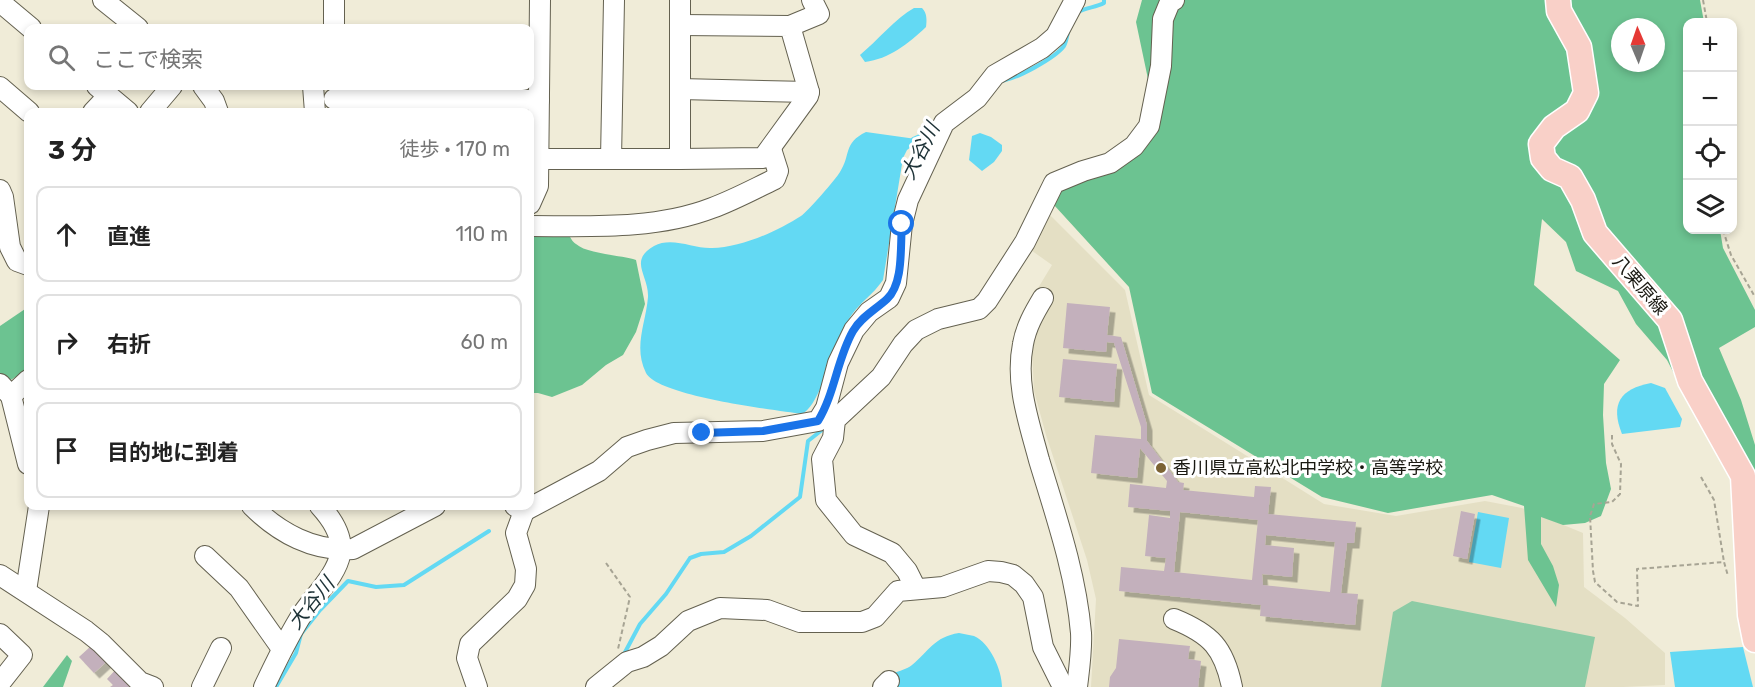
<!DOCTYPE html>
<html lang="ja">
<meta charset="utf-8">
<style>
:root{--surface:#fff;--page:#f2f2f2;--text:#222;--muted:#767676;--line:#e0e0e0}
body{margin:0;font-family:Rubik,"Noto Sans JP",sans-serif;background:var(--page);color:var(--text)}
.controls{position:absolute;right:18px;top:18px;display:grid;overflow:hidden;border-radius:12px;box-shadow:0 3px 9px #0003}
.controls button{width:54px;height:54px;display:grid;place-items:center;padding:0;border:0;border-bottom:2px solid var(--line);background:var(--surface);color:var(--text);font:30px sans-serif}
.compass{position:absolute;left:1611px;top:18px;width:54px;height:54px;border-radius:50%;background:var(--surface);box-shadow:0 3px 9px #0003;rotate:358deg}
.stop{position:absolute;width:18px;height:18px;margin:-14px;border:4px solid #1a73e8;border-radius:50%;background:#fff}
.stop.end{background:#1a73e8;border-color:#fff;box-shadow:0 2px 6px #0008}
.list{margin:0;padding:0;list-style:none}
h2{display:flex;justify-content:space-between;align-items:center;height:78px;margin:0;padding:0 24px;font-size:26px}
h2 small{font-size:20px;font-weight:400;color:var(--muted)}
.list li{display:grid;grid-template-columns:39px 1fr auto;gap:18px;align-items:center;box-sizing:border-box;height:96px;margin:0 12px 12px;padding:0 12px;border:2px solid var(--line);border-radius:12px}
.list b{display:block;font-size:22px;white-space:nowrap}
.list em{font-size:20px;font-style:normal;color:var(--muted)}
.icon{flex:none;width:33px;height:33px;fill:none;stroke:currentColor;stroke-width:2;stroke-linecap:round;stroke-linejoin:round}
.map{position:relative;flex:none;width:1755px;height:687px;overflow:hidden}
.search{position:absolute;background:var(--surface);box-shadow:0 3px 9px #0003;left:24px;top:24px;width:510px;height:66px;display:flex;align-items:center;gap:15px;box-sizing:border-box;padding:0 21px;border-radius:12px;color:var(--muted);font-size:22px}
.panel{position:absolute;background:var(--surface);box-shadow:0 3px 9px #0003;left:24px;top:108px;width:510px;height:402px;border-radius:12px}
.map>svg:first-child{display:block}
</style>
<div class="map">
<svg width="1755" height="687" viewBox="0 0 1755 687">
<defs>
<filter id="shadow"><feDropShadow dx="5.5" dy="5.5" stdDeviation="0" flood-color="#0004"/></filter>
</defs>
<rect width="100%" height="100%" fill="#f0ecd8"/>
<path fill="#e4dfc4" d="M1049,214L1125,290L1149,395L1324,504L1396,516L1485,501L1522,508L1583,533L1584,587L1625,618L1665,653V685L1623,687H1091L1096,599L1087,560L1046,435L1034,391L1032,350L1044,309L1032,298L1052,265L1028,248Z"/>
<path fill="#8ccba5" d="M1412,601L1595,637L1585,687H1381L1393,612Z"/>
<g fill="#6cc391" fill-rule="evenodd">
<path d="M1142,0H1700L1704,22H1688V230H1720L1723,248L1755,310V327L1719,348L1741,400L1755,445V611L1736,477L1691,407L1667,360L1636,324L1618,291L1576,271L1566,242L1542,219L1534,285L1620,360L1604,384L1603,415L1606,463L1611,489L1601,516L1585,523L1563,525L1541,517V544L1553,566L1559,585L1556,607L1528,560L1524,506L1492,495L1388,513L1322,497L1152,393L1129,287L1054,205L1058,186L1142,145L1148,79L1136,22ZM1620,27H1656V63H1620Z"/>
<path d="M530,232H567C570,236 572,242 576,244C587,254 621,255 636,260L645,304L636,332L623,355L606,365L582,385L552,397L538,393H530Z"/>
<path d="M28,307V369L6,383L0,378V326Z"/>
<path d="M67,655L72,661L63,687H43Z"/>
</g>
<g fill="#63d9f3">
<path d="M914,8H922C927,13 927,20 926,27C908,44 889,59 865,62L860,55C877,41 896,18 914,8Z"/>
<path d="M866,132L916,139L918,142L907,150L903,158L883,280C876,290 869,296 861,304C848,316 842,332 835,348C829,365 817,407 802,414C774,410 658,396 646,373C633,347 646,323 648,297C649,275 628,261 654,246C672,236 694,249 712,248C740,248 778,231 801,216C807,212 836,179 840,172C851,155 843,143 866,132Z"/>
<path d="M980,133L991,137L1002,145V151L994,162L982,171L969,160L972,136Z"/>
<path d="M1651,383L1665,388L1682,419L1680,427L1622,434C1610,404 1620,389 1651,383Z"/>
<path d="M1478,512L1509,518L1501,568L1469,562Z"/>
<path d="M959,633C964,634 969,635 974,636C990,643 1002,670 1002,687H891L894,673C899,671 907,669 912,665C929,651 934,637 959,633Z"/>
<path d="M1743,647L1753,687H1675L1670,652Z"/>
</g>
<g fill="none" stroke-linecap="round" stroke-linejoin="round">
<g stroke="#63d9f3" stroke-width="4">
<path d="M1077,13C1085,7 1095,8 1104,3V0"/>
<path d="M1000,81C1015,80 1055,58 1064,46C1066,43 1067,37 1068,32"/>
<path d="M913,139L933,130"/>
<path d="M623,656L640,624L666,594L690,558L701,554L724,552L751,536L800,497L808,441L827,426"/>
<path d="M276,687L296,653L301,634L320,610L348,581L376,587L404,585L489,531"/>
</g>
</g>
<g fill="#c3b0bc" fill-rule="evenodd" filter="url(#shadow)">
<path d="M1067,303L1110,307L1107,335L1121,337L1147,425V441L1178,482L1184,483L1183,490L1254,497L1255,486L1271,487L1268,514L1356,522L1354,543H1347L1341,593L1358,594L1355,625L1260,616L1261,605L1119,591L1121,567L1164,571L1166,558L1145,556L1149,515L1170,518V511L1128,507L1130,484L1166,488L1167,481L1140,448L1137,478L1091,473L1095,435L1141,439V427L1114,343L1107,342L1106,352L1063,348ZM1180,512L1258,520L1252,580L1174,572ZM1266,535L1335,542L1330,592L1263,585L1262,574L1292,577L1294,548L1265,545Z"/>
<path d="M1063,359L1117,364L1114,402L1059,397Z"/>
<path d="M1461,511L1475,514L1467,559L1453,556Z"/>
<path d="M1119,639L1190,646L1188,659L1201,661L1198,687H1109L1110,677L1116,668Z"/>
<path d="M91,646L106,662L94,673L79,657Z"/>
<path d="M118,667L132,687H110L113,685L107,679Z"/>
</g>
<g fill="none" stroke-linecap="round" stroke-linejoin="round">
<g stroke="#646150" stroke-width="22">
<g id="minor">
<path d="M1,0L0,2L31,28"/>
<path d="M103,0L138,28"/>
<path d="M334,0V28"/>
<path d="M680,25L790,26L809,92L808,96L763,158L680,159"/>
<path d="M790,26L819,14L812,0"/>
<path d="M97,86L128,112"/>
<path d="M203,86L214,101L218,112"/>
<path d="M313,86L315,112"/>
<path d="M0,87L29,112"/>
<path d="M680,89L809,92"/>
<path d="M334,99L539,100"/>
<path d="M93,112L108,96"/>
<path d="M150,112L172,86"/>
<path d="M530,159H680V0"/>
<path d="M611,159L614,0"/>
<path d="M0,190L3,197L10,247L17,261L28,265"/>
<path d="M530,204L538,186L540,0"/>
<path d="M530,226C589,226 655,230 712,208C734,200 754,189 775,179L778,171L771,149"/>
<path d="M1043,298C1034,313 1026,327 1023,344C1015,384 1029,422 1039,460C1056,516 1076,574 1081,633C1082,650 1079,670 1077,687"/>
<path d="M0,384L11,396L28,464"/>
<path d="M11,396L28,380"/>
<path d="M252,506C279,533 314,552 353,549L435,506"/>
<path d="M515,506L524,511L599,471L627,447L647,440L674,433L763,431L818,421L826,408L838,363L854,330L869,312L889,298L896,283L902,224L908,200L944,123L977,98L995,75L1042,48L1056,36L1075,0"/>
<path d="M205,556L239,588L282,649"/>
<path d="M0,575L86,631L101,643L140,682L153,687"/>
<path d="M916,589L907,571L892,553L854,535L826,500L822,459L833,438L835,420L881,377L903,344L916,330L938,319L979,309L987,301L1025,242L1054,183L1083,171L1110,163L1134,146L1149,126L1161,66L1163,19L1170,2L1174,0"/>
<path d="M26,591L39,506"/>
<path d="M1174,619C1211,634 1224,648 1232,687"/>
<path d="M0,634L22,655L0,683"/>
<path d="M202,687L221,648"/>
<path d="M264,687C276,662 288,636 303,613C332,573 362,552 320,506"/>
<path d="M477,687L467,658L470,644L517,599L525,585L526,569L516,533L524,511"/>
<path d="M596,687L627,662L643,657L661,646L688,621L720,608L767,610L800,622H862L875,617L898,591L943,587L988,571L1001,572L1013,575L1024,584L1033,597L1043,647L1060,681L1065,687"/>
<path d="M883,687L889,681"/>
</g>
</g>
<g stroke="#fff" stroke-width="27">
<path id="major" d="M1558,0L1559,11L1579,47L1586,93L1577,111L1554,127L1541,144L1543,158L1552,169L1570,177L1583,200L1595,233L1670,320L1690,381L1743,476L1750,615L1755,640"/>
</g>
<g stroke="#a7a494" stroke-width="2" stroke-dasharray="4.5 3" stroke-linecap="butt">
<path d="M1703,0L1707,22"/>
<path d="M1723,230L1731,255L1755,297"/>
<path d="M1612,435V444L1621,464L1620,494L1612,502L1594,504L1590,516L1593,571L1595,582L1617,602L1638,606L1637,569L1724,562L1728,576"/>
<path d="M1701,477L1714,500L1724,562"/>
<path d="M606,563L630,597L618,649"/>
</g>
<use href="#minor" stroke="#fff" stroke-width="20"/>
<use href="#major" stroke="#f9d0c8" stroke-width="24"/>
</g>
<g fill="none" stroke-linecap="round" stroke-linejoin="round">
<path stroke="#1a73e8" stroke-width="8" d="M702,433L763,431L818,421C835,393 837,359 853,331C861,317 875,310 887,299C904,283 900,246 902,224"/>
</g>
<circle fill="#7c6334" stroke="#fff" stroke-width="2" cx="1161" cy="468" r="6"/>
<g text-anchor="middle" stroke-width="6" stroke-linejoin="round" paint-order="stroke">
<g font-size="18" fill="#191811" stroke="#fff">
<text transform="translate(1640 285) rotate(49)" y="6">八栗原線</text>
</g>
<g font-size="18" fill="#191811" stroke="#fff" text-anchor="start">
<text x="1173" y="474">香川県立高松北中学校・高等学校</text>
</g>
<g font-size="20" font-style="italic" fill="#1c3136" stroke="#fff">
<text transform="translate(920 151) rotate(-63)" y="7">大谷川</text>
<text transform="translate(311 603) rotate(-51)" y="7">大谷川</text>
</g>
</g>
</svg>
<div class="controls">
<button>+</button>
<button>−</button>
<button><svg class="icon" aria-label="locate" viewBox="0 0 24 24"><circle cx="12" cy="12" r="6"/><path d="M12 2v4M12 18v4M2 12h4M18 12h4"/></svg></button>
<button><svg class="icon" aria-label="layers" viewBox="0 0 24 24"><path d="M12 4l9 5-9 5-9-5zM3 14l9 5 9-5"/></svg></button>
</div>
<svg class="compass" viewBox="-18 -18 36 36"><path d="M0-13l5 13h-10z" fill="#e53935"/><path d="M0 13l5-13h-10z" fill="#767676"/></svg>
<div class="stop" style="left:902px;top:224px"></div>
<div class="stop end" style="left:702px;top:433px"></div>
<div class="search"><svg class="icon" aria-label="search" viewBox="0 0 24 24"><circle cx="10" cy="10" r="6"/><path d="M15 15l6 6"/></svg>ここで検索</div>
<section class="panel">
<h2>3 分<small>徒歩 · 170 m</small></h2>
<ul class="list">
<li><svg class="icon" aria-label="ahead" viewBox="0 0 24 24"><path d="M12 20V5M6 11l6-6 6 6"/></svg><div><b>直進</b></div><em>110 m</em></li>
<li><svg class="icon" aria-label="right" viewBox="0 0 24 24"><path d="M7 20v-9h11M14 6l5 5-5 5"/></svg><div><b>右折</b></div><em>60 m</em></li>
<li><svg class="icon" aria-label="arrive" viewBox="0 0 24 24"><path d="M6 21V4h12l-3 4 3 4H6"/></svg><div><b>目的地に到着</b></div></li>
</ul>
</section>
</div>
